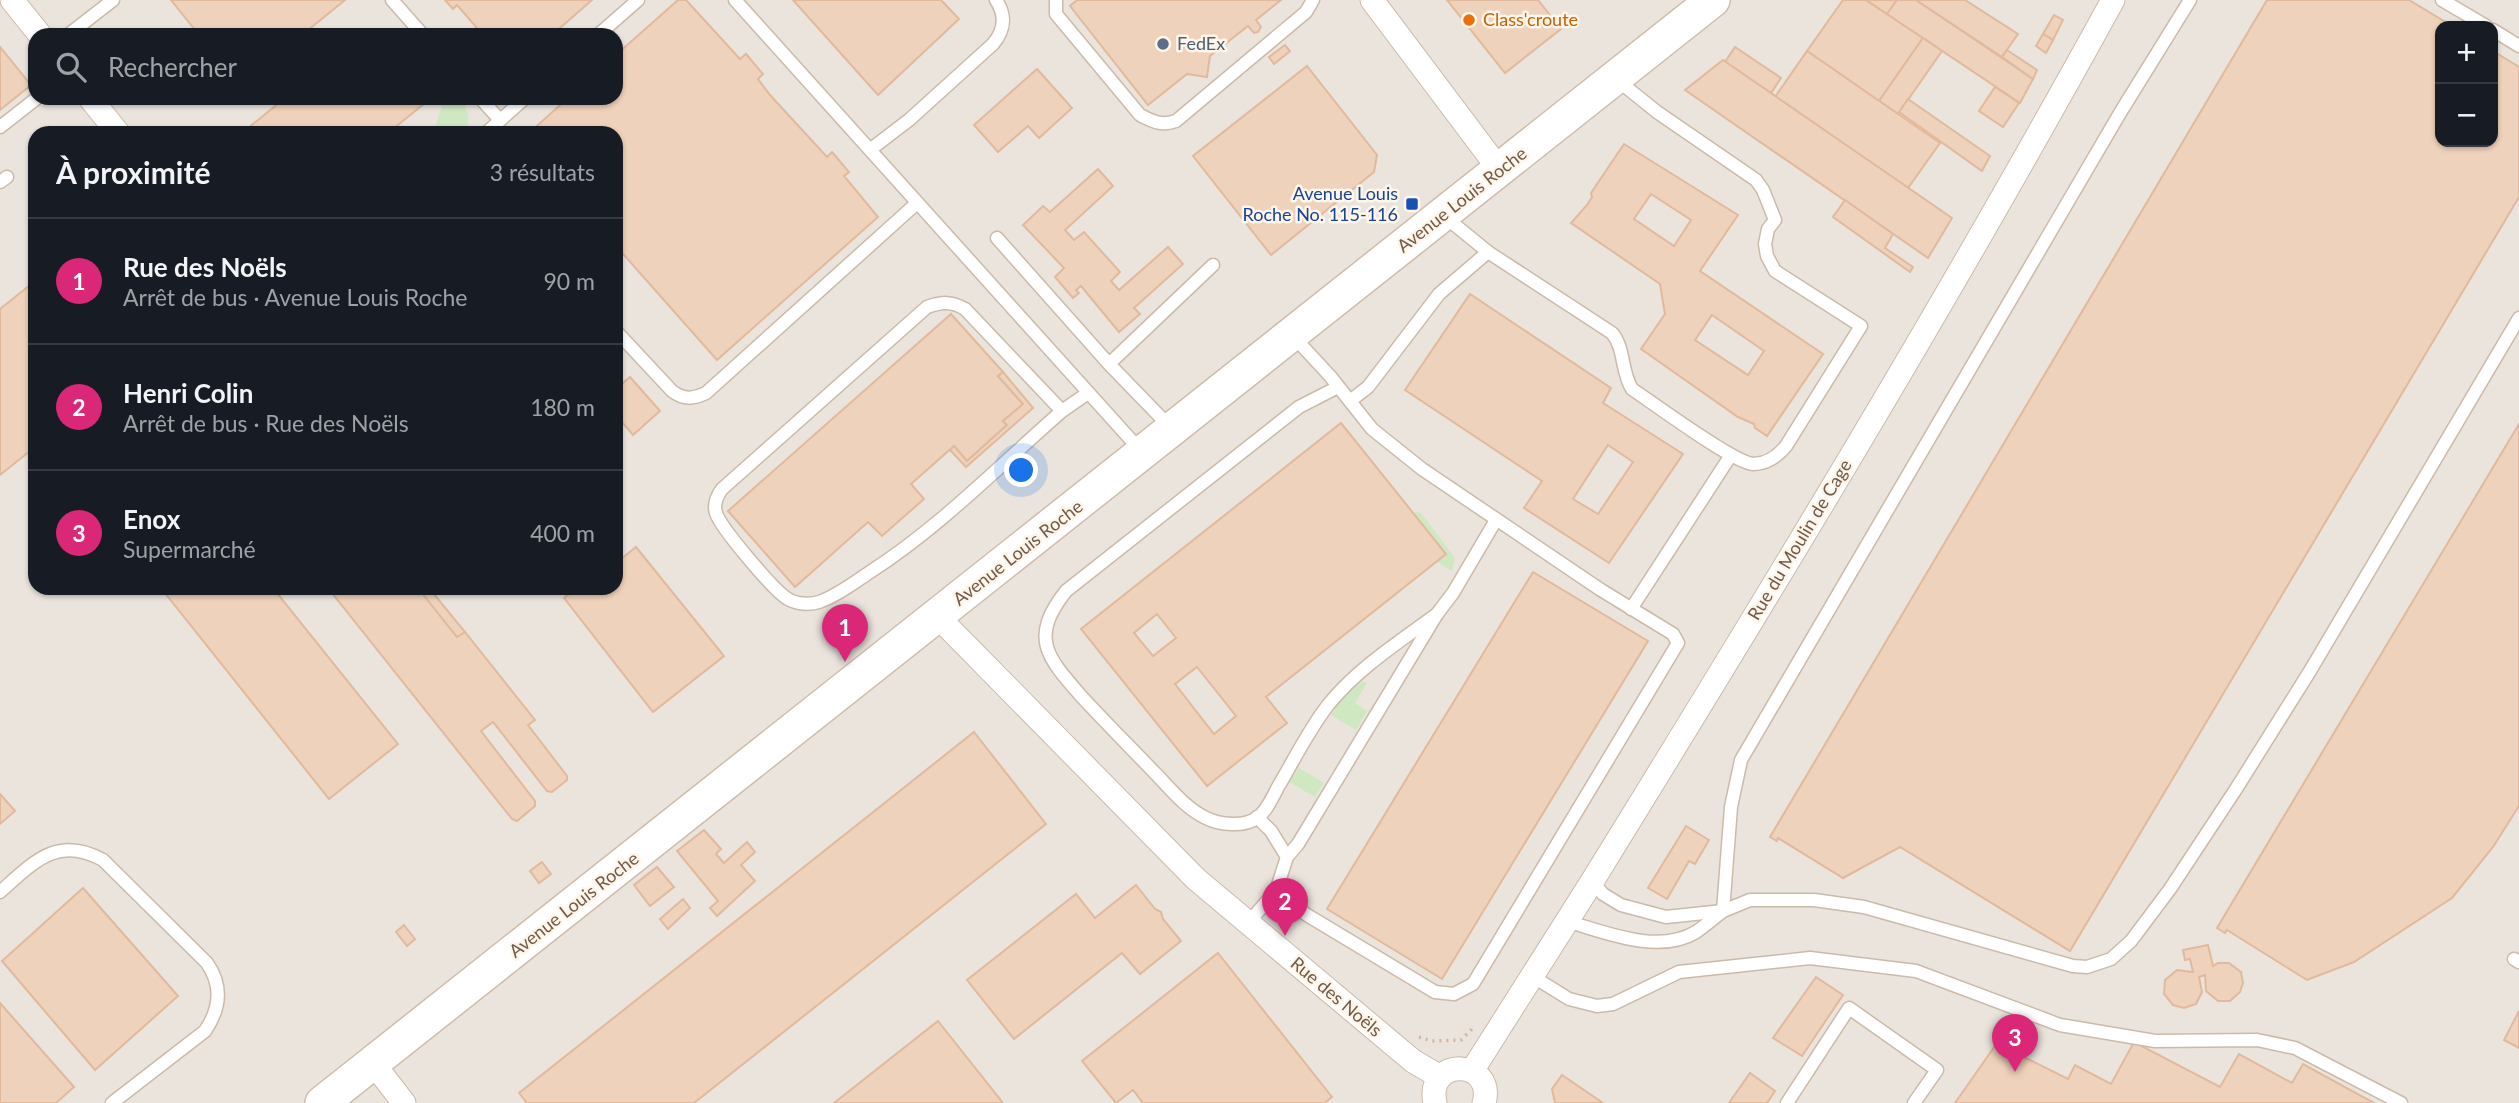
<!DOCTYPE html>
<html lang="fr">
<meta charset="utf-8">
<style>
:root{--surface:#171b24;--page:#20242c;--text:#f1f3f6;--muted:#9ea1a6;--line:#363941;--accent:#db2777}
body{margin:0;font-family:Lato,sans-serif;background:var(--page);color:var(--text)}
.controls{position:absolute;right:21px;top:21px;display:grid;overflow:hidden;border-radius:14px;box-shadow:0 2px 5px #0004}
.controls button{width:63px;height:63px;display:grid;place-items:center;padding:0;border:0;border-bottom:2px solid var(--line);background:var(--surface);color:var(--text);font:35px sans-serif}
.you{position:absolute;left:1022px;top:471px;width:24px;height:24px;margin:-18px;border:5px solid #fff;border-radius:50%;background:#1a73e8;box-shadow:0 0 0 10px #1a73e833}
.badge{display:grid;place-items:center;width:46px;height:46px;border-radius:50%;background:var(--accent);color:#fff;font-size:23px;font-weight:700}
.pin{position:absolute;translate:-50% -58px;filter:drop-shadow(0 2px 4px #0008)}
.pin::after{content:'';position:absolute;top:37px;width:24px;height:21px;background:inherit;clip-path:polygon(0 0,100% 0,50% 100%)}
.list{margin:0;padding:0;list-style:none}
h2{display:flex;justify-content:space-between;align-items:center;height:91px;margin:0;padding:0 28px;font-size:30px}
h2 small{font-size:23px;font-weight:400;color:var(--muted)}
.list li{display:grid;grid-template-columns:46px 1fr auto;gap:21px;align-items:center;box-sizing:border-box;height:126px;padding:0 28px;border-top:2px solid var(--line)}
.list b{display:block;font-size:26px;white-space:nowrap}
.list p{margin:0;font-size:23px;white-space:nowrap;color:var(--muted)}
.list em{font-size:23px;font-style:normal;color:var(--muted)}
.icon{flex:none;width:38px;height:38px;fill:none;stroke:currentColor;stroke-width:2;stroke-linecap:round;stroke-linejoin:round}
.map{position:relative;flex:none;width:2519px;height:1103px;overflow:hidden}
.search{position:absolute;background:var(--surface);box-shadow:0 2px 5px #0004;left:28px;top:28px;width:595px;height:77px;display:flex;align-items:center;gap:18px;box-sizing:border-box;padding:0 24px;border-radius:21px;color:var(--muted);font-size:26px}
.panel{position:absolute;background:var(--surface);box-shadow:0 2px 5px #0004;left:28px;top:126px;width:595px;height:469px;border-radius:21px}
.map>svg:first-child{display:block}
</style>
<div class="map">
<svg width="2519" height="1103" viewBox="0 0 2519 1103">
<rect width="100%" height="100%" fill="#fbf2e2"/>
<path fill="#eae4dd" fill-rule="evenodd" d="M0,0H2519V1103H0ZM2440,26H2493V142H2440ZM35,35H616V98H35ZM35,133H616V588H35Z"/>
<g fill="#cfe8c2">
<path d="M445,98L463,99L468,115V133H433Z"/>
<path d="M1417,512L1421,513L1455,558L1452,571L1437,562L1446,554L1414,513Z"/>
<path d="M1363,681L1367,683L1355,703L1367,711L1356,730L1331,715L1340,699Z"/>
<path d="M1299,768L1324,783L1315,797L1289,782Z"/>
</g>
<g fill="#efd2bb" stroke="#e1b99c" stroke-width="2" fill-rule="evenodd">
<path d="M171,0H345L302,35H199Z"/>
<path d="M445,0H592L552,35H483L457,5L453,9Z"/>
<path d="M678,0H686L740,59L746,54L763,74L758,79L770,95L827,157L832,152L849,172L844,176L878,217L717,360L616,246V133H529L568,98H616V55Z"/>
<path d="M793,0H941L959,19L878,95Z"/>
<path d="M1077,0H1281L1256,20L1261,27L1258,32L1254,33L1248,26L1210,56L1207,77L1187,74L1148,105L1070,6Z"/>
<path d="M1447,0H1538L1561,29L1505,73Z"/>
<path d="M1843,0H1866L1923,38L1879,101L1807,51Z"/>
<path d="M1866,0H1897L1887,14Z"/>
<path d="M1897,0H1916L2033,79L2020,103L1887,14Z"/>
<path d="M1916,0H1965L2018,34L2002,57Z"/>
<path d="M2267,0H2409L2452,26H2440V142H2493V51L2519,67V197L2070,951L1900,847L1843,878L1778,838L1777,841L1770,837Z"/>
<path d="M2054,15L2063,20L2053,40L2043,34Z"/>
<path d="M2043,34L2053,40L2046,53L2036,46Z"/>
<path d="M1923,38L1942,51L1898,114L1879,101Z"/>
<path d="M1285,45L1290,51L1274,64L1269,57Z"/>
<path d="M0,47L31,85L0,110Z"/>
<path d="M1735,47L1781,78L1771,93L1725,62Z"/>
<path d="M2007,50L2037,70L2033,79L2002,57Z"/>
<path d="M1807,51L1940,143L1908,188L1775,97Z"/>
<path d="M1723,60L1952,218L1928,258L1685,90Z"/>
<path d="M1307,66L1377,155L1374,172L1271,255L1193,156Z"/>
<path d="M1037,69L1072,108L1039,138L1028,126L998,152L974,125Z"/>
<path d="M1995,87L2019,103L2003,127L1979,111Z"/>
<path d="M285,98H430V99L388,133H242Z"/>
<path d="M1908,99L1990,156L1982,171L1899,112Z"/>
<path d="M1624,144L1738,215L1700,271L1823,354L1767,436L1755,428L1754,424L1738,417L1641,349L1665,314L1660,284L1571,223L1587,205L1592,197L1591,193ZM1651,194L1691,220L1674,246L1634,219ZM1712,315L1764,351L1748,375L1695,340Z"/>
<path d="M1098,169L1113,186L1065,230L1074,240L1084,232L1120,272L1111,281L1119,290L1168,247L1183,264L1134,308L1140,314L1119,332L1081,286L1076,290L1079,293L1073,298L1055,277L1064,268L1023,225L1043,206L1050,212Z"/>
<path d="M1845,200L1893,234L1885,248L1913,267L1910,272L1833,217Z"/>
<path d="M35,281V447L0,475V309Z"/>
<path d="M1470,294L1611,388L1603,403L1683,454L1609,563L1524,508L1542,481L1405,390ZM1608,445L1633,462L1598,514L1573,499Z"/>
<path d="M951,314L1003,372L998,376L1023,404L1003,421L1007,425L967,461L954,446L911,484L924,499L882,536L868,522L795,587L728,511Z"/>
<path d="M1003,372L1033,408L966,467L950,450L954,446L967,461L1007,425L1003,421L1023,404L998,376Z"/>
<path d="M630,377L660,411L633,435L616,415V389Z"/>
<path d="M1341,423L1446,554L1266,697L1287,723L1207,786L1081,629ZM1157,614L1176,638L1153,656L1134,633ZM1197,667L1236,716L1214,734L1175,684Z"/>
<path d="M2519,424V806L2493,847L2452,898L2354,962L2307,980L2227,930L2225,933L2217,928Z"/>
<path d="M636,547L724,656L653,712L564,598L577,588H616V563Z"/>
<path d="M1533,572L1648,641L1442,979L1327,909Z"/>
<path d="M161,588H273L398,744L329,799Z"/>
<path d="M328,588H418L457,637L465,632L535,720L528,725L567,776V780L552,792L547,791L493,722L481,731L535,801V806L517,821L512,819Z"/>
<path d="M418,588H429L465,632L457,637Z"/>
<path d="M974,732L1046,824L694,1103H527L519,1093Z"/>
<path d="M0,794L15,811L0,824Z"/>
<path d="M1686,826L1709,840L1695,864L1689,861L1667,899L1648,888Z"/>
<path d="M704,830L721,849L716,854L724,863L747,842L755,852L741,865L755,881L717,916L710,908L718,901L677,851Z"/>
<path d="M542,862L551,874L539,883L530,871Z"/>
<path d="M657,867L674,887L650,906L634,885Z"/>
<path d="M1136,885L1155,909L1161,912L1163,919L1181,941L1140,974L1122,953L1014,1039L967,980L1076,894L1095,918Z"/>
<path d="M83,888L178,996L95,1070L2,961Z"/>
<path d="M683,899L690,908L668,929L660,919Z"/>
<path d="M404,925L415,939L407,946L396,932Z"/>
<path d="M2208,945L2213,966L2218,963H2229L2241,972L2243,983L2240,992L2230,1001H2218L2206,991L2205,975L2199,977L2202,992L2196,1004L2184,1008L2173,1005L2164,994L2165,980L2177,970L2193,972L2190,959L2185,960L2183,950Z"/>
<path d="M1218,953L1332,1097L1324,1103H1143L1133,1090L1116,1103L1082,1061Z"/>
<path d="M1816,977L1843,995L1802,1056L1773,1038Z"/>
<path d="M0,1003L74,1087L56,1103H0Z"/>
<path d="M2519,1011V1048L2504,1040Z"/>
<path d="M938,1021L1003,1103H834Z"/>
<path d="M2024,1028L2031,1030L2036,1034V1041L2034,1047L2028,1050L2019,1048L2016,1053L2068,1079L2075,1065L2111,1084L2134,1042L2220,1087L2239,1054L2292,1083L2303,1064L2374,1103H1955L1997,1043L2014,1051L2017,1047L2016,1034Z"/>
<path d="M1750,1073L1775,1091L1767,1103H1729Z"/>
<path d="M1562,1075L1603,1103H1555L1552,1089Z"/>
</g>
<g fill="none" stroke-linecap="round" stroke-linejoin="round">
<g stroke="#ccbaa9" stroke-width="15">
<g id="lane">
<path d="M392,0L423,35"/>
<path d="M735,0L1141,451"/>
<path d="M1056,0V14L1140,115C1154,122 1161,126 1176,121L1306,12L1313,0"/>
<path d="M2442,0L2486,26"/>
<path d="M2493,30L2519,46"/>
<path d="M68,35L113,0"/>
<path d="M598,35L638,0"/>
<path d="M480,98L500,120"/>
<path d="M0,127L37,98"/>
<path d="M486,133L525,98"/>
<path d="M871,149L909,120L993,44C1005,30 1006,15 996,0"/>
<path d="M0,182L7,177"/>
<path d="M997,238L1109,364"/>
<path d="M1488,252L1612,333C1625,348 1621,372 1632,389C1653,403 1734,463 1753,464C1766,464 1778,456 1786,446L1861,326L1775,271L1767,256L1765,244L1768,229L1775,220L1763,190L1756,180L1657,112L1616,79"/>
<path d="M616,331L672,391C684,400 693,399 706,393L917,203"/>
<path d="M1338,387L1299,407L1066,591C1029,638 1047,657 1081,696C1105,722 1130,747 1154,772C1170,788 1185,808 1206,818C1220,825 1244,827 1257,818C1267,811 1273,796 1278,787C1294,760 1308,731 1328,705C1358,668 1399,642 1437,614"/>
<path d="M1350,401L1368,387L1439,294L1488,252L1444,216"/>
<path d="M1062,411L965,309C951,301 942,302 927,307L722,489C717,496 713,504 716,513C720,527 775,592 788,599C796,604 810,605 819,602C837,596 855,582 870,572C940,527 999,466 1062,411L1088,393"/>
<path d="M1172,429L1109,364L1213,265"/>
<path d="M1631,609L1731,455"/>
<path d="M1287,857L1298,844L1437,614L1453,593L1496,520"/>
<path d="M1592,881L1603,894L1621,905L1666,917L1723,911L1750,900H1814L1864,907L2073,966L2087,967L2111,959L2131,941L2170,889L2236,789L2310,671L2519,318"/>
<path d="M1276,891L1307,915L1435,992L1454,994L1473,984L1678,643L1673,634L1601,590L1422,469L1372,429L1330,376L1292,335"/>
<path d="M0,892C34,862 57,835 103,860L207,963C223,986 220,1009 205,1031L112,1103"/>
<path d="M1566,921C1605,932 1658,955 1696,932C1705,926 1714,918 1723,911L1731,807L1741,760L2120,113L2190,0"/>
<path d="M1248,923L1276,891L1287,857L1271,831L1257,817"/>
<path d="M2514,959L2519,962"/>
<path d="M1532,976L1569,999L1597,1006L1613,1004L1679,972L1810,958L1916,971L2060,1025L2155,1041L2257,1040L2295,1048L2401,1103"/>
<path d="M1787,1103L1849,1008L1937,1070L1914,1103"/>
</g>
</g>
<g stroke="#ccbaa9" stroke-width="25">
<g id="street">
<path d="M12,0L40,35"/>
<path d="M1372,0L1499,169"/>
<path d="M90,98L118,133"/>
<path d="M938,617L1196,879L1413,1061L1440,1077"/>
<path d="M373,1063L404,1103"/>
<path d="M1472,1071C1512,1007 1553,944 1593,880C1772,590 1949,299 2113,0"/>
<path d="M1435,1103C1425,1056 1496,1059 1484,1103"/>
</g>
</g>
<g stroke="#d1bcaa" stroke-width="36">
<path id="secondary" d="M322,1103L1713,0"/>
</g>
<path stroke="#d4b59f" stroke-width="3.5" stroke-dasharray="2 5" stroke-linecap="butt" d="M1419,1037L1432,1041L1461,1040L1472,1029"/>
<use href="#lane" stroke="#fff" stroke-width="12"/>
<use href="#street" stroke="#fff" stroke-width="23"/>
<use href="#secondary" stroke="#fff" stroke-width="33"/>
</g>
<circle fill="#e8710a" stroke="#fef6e8" stroke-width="2.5" cx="1469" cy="20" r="7"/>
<circle fill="#5c6f8a" stroke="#fef6e8" stroke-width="2.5" cx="1163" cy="44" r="7"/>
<rect fill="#1a4fb4" stroke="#fef6e8" stroke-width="2.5" x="1405" y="197" width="14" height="14" rx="3.5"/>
<g text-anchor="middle" stroke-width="5" stroke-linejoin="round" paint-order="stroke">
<g font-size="18" fill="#c56008" stroke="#fef6e8" text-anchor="start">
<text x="1483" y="26">Class'croute</text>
</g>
<g font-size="18" fill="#4e5e75" stroke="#fef6e8" text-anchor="start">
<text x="1177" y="50">FedEx</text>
</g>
<g font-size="18" fill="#164399" stroke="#fef6e8" text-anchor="end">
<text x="1398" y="200">Avenue Louis<tspan x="1398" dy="21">Roche No. 115-116</tspan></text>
</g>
<g font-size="18" fill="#725a4a" stroke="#fef6e8">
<text transform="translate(1462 200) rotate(-38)" y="6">Avenue Louis Roche</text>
<text transform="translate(1800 540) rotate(-59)" y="6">Rue du Moulin de Cage</text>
<text transform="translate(1018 553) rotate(-38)" y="6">Avenue Louis Roche</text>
<text transform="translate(574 905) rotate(-38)" y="6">Avenue Louis Roche</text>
<text transform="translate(1336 997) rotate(40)" y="6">Rue des Noëls</text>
</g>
</g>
</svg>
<div class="controls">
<button>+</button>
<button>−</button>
</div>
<div class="you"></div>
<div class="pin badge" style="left:845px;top:662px">1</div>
<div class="pin badge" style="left:1285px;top:936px">2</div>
<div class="pin badge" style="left:2015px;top:1072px">3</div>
<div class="search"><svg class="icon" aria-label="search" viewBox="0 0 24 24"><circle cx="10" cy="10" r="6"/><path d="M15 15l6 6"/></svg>Rechercher</div>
<section class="panel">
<h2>À proximité<small>3 résultats</small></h2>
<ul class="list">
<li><span class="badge">1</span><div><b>Rue des Noëls</b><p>Arrêt de bus · Avenue Louis Roche</p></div><em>90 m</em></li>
<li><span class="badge">2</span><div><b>Henri Colin</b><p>Arrêt de bus · Rue des Noëls</p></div><em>180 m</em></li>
<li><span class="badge">3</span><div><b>Enox</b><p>Supermarché</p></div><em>400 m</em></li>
</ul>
</section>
</div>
